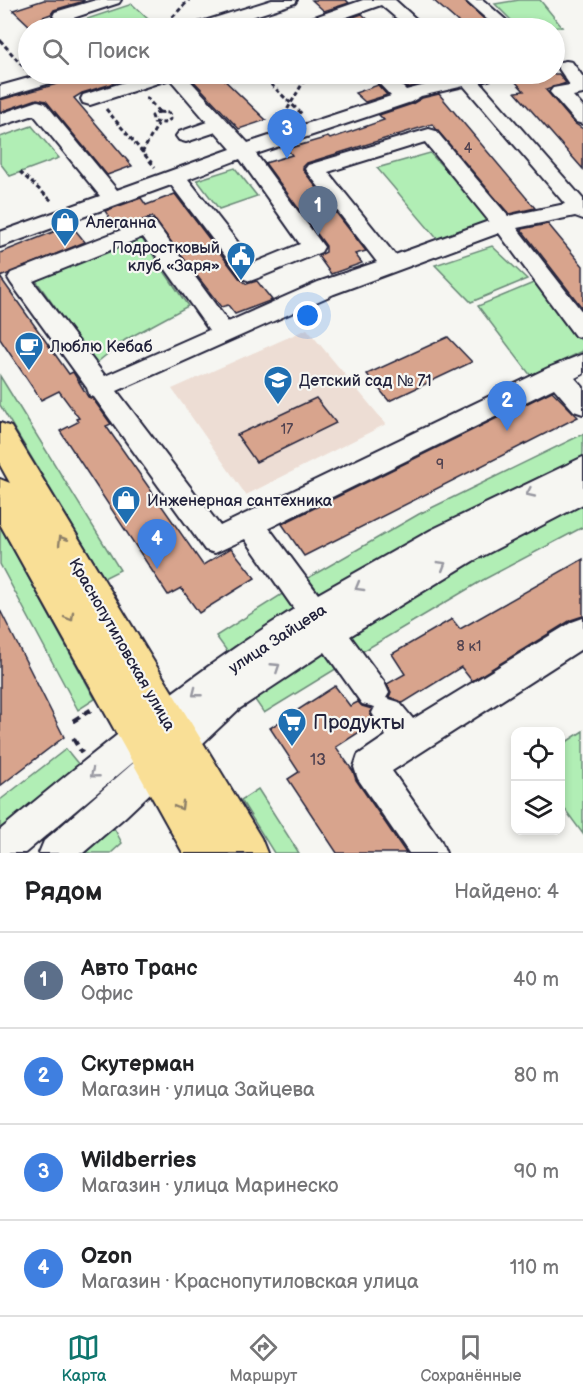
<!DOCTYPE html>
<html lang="ru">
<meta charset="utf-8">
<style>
:root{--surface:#fff;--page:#f6f6f6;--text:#202124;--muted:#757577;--line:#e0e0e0;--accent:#0f766e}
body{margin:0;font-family:"Balsamiq Sans",sans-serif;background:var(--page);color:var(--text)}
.controls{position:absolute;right:18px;bottom:18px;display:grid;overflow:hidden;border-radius:12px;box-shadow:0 3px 9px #0003}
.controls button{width:54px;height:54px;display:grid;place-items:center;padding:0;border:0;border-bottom:2px solid var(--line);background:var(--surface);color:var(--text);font:30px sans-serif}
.you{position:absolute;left:308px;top:316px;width:21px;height:21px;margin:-15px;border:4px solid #fff;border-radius:50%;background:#1a73e8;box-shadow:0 0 0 9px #1a73e833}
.badge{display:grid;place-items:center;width:39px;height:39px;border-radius:50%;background:var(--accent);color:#fff;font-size:20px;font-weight:700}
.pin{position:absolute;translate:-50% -50px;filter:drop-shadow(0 2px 3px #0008)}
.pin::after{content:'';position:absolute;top:32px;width:21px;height:18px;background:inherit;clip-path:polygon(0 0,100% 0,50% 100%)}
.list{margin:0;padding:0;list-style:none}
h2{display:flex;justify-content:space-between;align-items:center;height:78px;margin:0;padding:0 24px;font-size:26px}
h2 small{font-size:20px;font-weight:400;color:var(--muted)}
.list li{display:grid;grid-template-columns:39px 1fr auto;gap:18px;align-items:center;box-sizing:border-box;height:96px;padding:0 24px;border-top:2px solid var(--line)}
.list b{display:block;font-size:22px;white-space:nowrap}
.list p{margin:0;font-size:20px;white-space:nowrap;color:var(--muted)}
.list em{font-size:20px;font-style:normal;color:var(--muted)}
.icon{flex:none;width:33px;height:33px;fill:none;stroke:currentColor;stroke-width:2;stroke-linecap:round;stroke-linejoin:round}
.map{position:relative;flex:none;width:583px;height:853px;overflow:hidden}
.search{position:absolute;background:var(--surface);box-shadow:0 3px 9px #0003;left:18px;right:18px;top:18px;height:66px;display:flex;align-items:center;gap:15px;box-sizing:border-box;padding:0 21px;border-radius:33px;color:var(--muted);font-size:22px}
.sheet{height:462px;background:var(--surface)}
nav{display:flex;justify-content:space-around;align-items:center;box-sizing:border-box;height:84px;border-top:2px solid var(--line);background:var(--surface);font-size:16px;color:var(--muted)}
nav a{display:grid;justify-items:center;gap:3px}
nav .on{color:var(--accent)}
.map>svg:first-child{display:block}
</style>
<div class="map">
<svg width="583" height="853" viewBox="0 0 583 853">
<rect width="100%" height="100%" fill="#f6f6f2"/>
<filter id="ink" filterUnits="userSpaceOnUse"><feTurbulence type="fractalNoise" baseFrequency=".0167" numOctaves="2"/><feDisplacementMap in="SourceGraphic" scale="12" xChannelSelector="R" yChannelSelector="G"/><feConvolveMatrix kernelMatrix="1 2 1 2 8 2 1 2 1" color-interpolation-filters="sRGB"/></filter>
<g filter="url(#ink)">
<path fill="#edddd4" d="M307,329L386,424L246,495L172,389Z"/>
<g fill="#b1eeb5" stroke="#6a8878" stroke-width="1.5">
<path d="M519,0H540L562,27L529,28L525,24L516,25L495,4Z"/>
<path d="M132,4L151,22L130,28H81L75,23Z"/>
<path d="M32,126L59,158L10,176L0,163V137Z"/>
<path d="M430,153L494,223L439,241L377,168Z"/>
<path d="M235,168L257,196L219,209L197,180Z"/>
<path d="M140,236L188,306L125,340L95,364L35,279Z"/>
<path d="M492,246L527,279L471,302L435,265Z"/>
<path d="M536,282L583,342V351L531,376L478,306Z"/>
<path d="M0,376L120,570L104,578L0,405Z"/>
<path d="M583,434V457C492,498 406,545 320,594L308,578L419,514Z"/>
<path d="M583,504V527L483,580L355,656L341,639L471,562Z"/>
<path d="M0,526L95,699L78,710L0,564Z"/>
<path d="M287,591L299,607L229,654L216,636Z"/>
<path d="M326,649L339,667L264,713L253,697Z"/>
<path d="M583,731V834L561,804L560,746Z"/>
<path d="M66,749L79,765L0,829V800Z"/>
<path d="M258,789L299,853H274L241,800Z"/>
<path d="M114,828L122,843L111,853H85Z"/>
</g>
<g fill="#d8a48d" stroke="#22223b" stroke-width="1.5">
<path d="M44,0H84V1L54,10L51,14L43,17L55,28H32L13,10Z"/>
<path d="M312,0H346L349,3L324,11Z"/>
<path d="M433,0H463L494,28H465Z"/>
<path d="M362,14L377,28H341L336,23Z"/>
<path d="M92,74H138V76L82,93L74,98L132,166L107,175L46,101L37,99L0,112V100Z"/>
<path d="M187,74H218L266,120L239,129Z"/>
<path d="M392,74H422L429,82L407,88Z"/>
<path d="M537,74H559L566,83L546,90L574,123L583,129V169L515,92L524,91L513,79Z"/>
<path d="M378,85L387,95L365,102L355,93Z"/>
<path d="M439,94L535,208L509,214L432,124L307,163L303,167V170L366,251L355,254L362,263L331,274L318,256L326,252V246L265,163L292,155L287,149L328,137L330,139L384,120L379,115L412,104L422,98Z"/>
<path d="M175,194L240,279L247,284L257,281L272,300L235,314L228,305L221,307L152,217L117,229L105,211L141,198L146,205Z"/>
<path d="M548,224L583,266V309L521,229Z"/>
<path d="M71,225L85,242L0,277L69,374L73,372L88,397L93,399L111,424L106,426L203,565L231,548L255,578L199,613L181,588L168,595L60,431L78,422L76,419L79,418L59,391L41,400L0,339V253Z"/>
<path d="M448,337L472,362L389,401L367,374Z"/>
<path d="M552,391L578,417L304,556L282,524Z"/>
<path d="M316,398L336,423L256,462L237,435Z"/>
<path d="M583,559V616L571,620L472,681L461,667L403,703L389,697L391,692L387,684L405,674L392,654L452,619L460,629Z"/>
<path d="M0,610L64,737L0,786Z"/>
<path d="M335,686L350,706L358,702L362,706L372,709L370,714L375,722L336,747L353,771L356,780L406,853H337L288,779L299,772L270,728Z"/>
</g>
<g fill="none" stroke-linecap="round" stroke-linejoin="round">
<path stroke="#cccccd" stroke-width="19" stroke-dasharray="19 9" stroke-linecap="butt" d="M119,74L126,81"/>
<g stroke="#22223b" stroke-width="4">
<g id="minor">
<path d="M96,0H121L119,3L73,18L82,28H65L53,16L55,12Z"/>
<path d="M272,0H297L295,3L217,28H193L195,24Z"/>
<path d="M363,0H395L426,28H408L381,5L315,28H293L295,24Z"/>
<path d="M465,0H483L515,28H497Z"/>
<path d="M566,61L572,62L583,77V94L573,96L583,107V124L576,122L550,92L553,88L570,85L557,66L560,62Z"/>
<path d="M43,74H70L67,78L0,98V86Z"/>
<path d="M151,74H184L248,143L391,96L370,74H389L406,90L457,77L455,74H499L496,78L480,82L583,199V219L575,216L517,228L583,313V338L575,336L499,233L334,294L117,391L220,526L548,368L583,354V374L575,378L583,387V414L574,411L554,388L269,528L318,594L431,530L583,457V504L473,561L350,636L384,682L389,693L386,698L399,702L413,719L572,622L583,618V648L392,771L441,841L446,853H409L358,779L354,767L358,755L386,736L372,713L375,707L362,704L325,652L239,709L125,817L83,853H39L44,841L155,744L25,853H0V830C95,751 190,674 294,609L245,539L215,553L205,550L94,397L90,396L87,388L11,283L8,278L11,273L147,220L155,222L228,322L318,282L377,262L305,169L308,165L429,129L436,131L508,216L565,204L464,86L421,96L411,102L256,154L324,247L321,252L258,278L250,281L242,278L171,185L0,247V232L100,196L34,115L0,126V114L38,101L45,103L117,190L231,149L216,132L186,142L179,140L176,136L179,132L207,122L170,79L90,105L83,103L81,99L83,95ZM425,142L489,221L395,255L328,172ZM240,159L300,244L254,263L188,179ZM143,237L209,330L105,376L33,281Z"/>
</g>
</g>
<g stroke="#22223b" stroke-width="4">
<path id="major" d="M0,423L11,427L261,838L267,853H183L0,524V479L10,483L0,465Z"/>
</g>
<g stroke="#22223b" stroke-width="3" stroke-dasharray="4.5 3" stroke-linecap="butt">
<path d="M162,28L189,0"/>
<path d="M0,40L25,69"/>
<path d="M260,74L303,115"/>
<path d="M506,77L519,74"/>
<path d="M146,97L159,112"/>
<path d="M106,109L155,167"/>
<path d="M159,112L169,113L171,119L164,123L154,122L152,116Z"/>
<path d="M280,122L308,74"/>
<path d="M142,153L158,124"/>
<path d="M20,172L53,202"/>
</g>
<g stroke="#22223b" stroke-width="4.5" stroke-dasharray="8 5" stroke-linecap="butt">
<path d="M73,721L92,709"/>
<path d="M73,738L82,753"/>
</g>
<use href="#minor" fill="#f6f6f2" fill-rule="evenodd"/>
<use href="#major" fill="#f9df96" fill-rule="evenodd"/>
</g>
<defs><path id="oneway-chevron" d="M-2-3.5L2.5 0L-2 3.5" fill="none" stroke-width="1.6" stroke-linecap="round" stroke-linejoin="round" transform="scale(1.5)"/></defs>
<g stroke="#9797a0">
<use href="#oneway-chevron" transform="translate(530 493) rotate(155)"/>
<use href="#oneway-chevron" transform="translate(442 565) rotate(-31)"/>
<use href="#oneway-chevron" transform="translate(359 587) rotate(150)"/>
<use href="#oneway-chevron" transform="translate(276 667) rotate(-33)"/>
<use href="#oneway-chevron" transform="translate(196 693) rotate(142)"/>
<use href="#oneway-chevron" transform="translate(94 774) rotate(141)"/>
</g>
<g stroke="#8e8068">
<use href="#oneway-chevron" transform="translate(62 540) rotate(-121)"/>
<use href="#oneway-chevron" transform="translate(70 617) rotate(60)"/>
<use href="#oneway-chevron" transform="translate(180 806) rotate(60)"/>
</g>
</g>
<defs>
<g id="shop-pin" transform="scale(1.5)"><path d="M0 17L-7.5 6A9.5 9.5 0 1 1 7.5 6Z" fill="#1f6fb2" stroke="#f6f6f2"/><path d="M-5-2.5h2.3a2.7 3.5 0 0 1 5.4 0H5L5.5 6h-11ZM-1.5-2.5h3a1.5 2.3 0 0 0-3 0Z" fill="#fff"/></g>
<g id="civic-pin" transform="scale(1.5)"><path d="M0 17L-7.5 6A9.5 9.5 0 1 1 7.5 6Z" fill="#1f6fb2" stroke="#f6f6f2"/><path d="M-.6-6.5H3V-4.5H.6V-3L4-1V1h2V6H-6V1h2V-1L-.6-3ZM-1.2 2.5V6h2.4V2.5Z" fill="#fff"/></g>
<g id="cafe-pin" transform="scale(1.5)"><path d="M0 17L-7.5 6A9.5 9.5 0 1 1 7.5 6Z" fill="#1f6fb2" stroke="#f6f6f2"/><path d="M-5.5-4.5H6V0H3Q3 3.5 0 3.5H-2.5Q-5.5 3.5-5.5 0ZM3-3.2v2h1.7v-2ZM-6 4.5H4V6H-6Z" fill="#fff"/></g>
<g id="school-pin" transform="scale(1.5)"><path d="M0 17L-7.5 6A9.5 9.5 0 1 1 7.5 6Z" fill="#1f6fb2" stroke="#f6f6f2"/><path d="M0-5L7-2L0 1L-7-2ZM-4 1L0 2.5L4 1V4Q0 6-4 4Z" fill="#fff"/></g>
<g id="supermarket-pin" transform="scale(1.5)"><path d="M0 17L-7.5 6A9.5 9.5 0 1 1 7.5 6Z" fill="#1f6fb2" stroke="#f6f6f2"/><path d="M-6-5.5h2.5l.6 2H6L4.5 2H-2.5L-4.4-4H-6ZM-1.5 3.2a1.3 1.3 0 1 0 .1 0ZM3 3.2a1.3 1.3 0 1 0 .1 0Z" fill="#fff"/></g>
</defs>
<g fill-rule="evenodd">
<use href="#shop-pin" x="65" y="222"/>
<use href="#civic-pin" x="241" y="256"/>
<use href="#cafe-pin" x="29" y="346"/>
<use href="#school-pin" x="278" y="380"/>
<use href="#shop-pin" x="126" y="500"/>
<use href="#supermarket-pin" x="292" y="722"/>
</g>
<g text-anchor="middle" stroke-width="4.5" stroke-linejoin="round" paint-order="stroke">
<g font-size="14" fill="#504250">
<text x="468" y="153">4</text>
<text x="287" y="434">17</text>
<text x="440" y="469">9</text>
<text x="469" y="651">8 к1</text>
</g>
<g font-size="16" fill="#22223b" stroke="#f6f6f2" text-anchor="start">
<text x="86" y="228">Алеганна</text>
<text x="220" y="253" text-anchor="end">Подростковый<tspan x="220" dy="18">клуб «Заря»</tspan></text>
<text x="50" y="352">Люблю Кебаб</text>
<text x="299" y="386">Детский сад № 71</text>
<text x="147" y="506">Инженерная сантехника</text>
</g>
<g font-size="16" fill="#22223b" stroke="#f6f6f2">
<text transform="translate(277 638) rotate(-33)" y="6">улица Зайцева</text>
<text transform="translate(123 644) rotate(60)" y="6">Краснопутиловская улица</text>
</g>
<g font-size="16" fill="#504250">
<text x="318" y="765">13</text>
</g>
<g font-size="20" fill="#22223b" stroke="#f6f6f2" text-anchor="start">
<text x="313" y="729">Продукты</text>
</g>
</g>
</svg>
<div class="controls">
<button><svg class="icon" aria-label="locate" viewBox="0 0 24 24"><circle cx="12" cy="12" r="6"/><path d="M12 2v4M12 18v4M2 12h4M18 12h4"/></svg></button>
<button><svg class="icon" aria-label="layers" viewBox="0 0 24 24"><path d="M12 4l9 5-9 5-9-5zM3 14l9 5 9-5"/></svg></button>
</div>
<div class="you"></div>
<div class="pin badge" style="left:318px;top:236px;background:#5c6f8a">1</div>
<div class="pin badge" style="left:507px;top:431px;background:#3f7fe0">2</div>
<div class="pin badge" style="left:287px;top:159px;background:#3f7fe0">3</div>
<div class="pin badge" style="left:157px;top:569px;background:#3f7fe0">4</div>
<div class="search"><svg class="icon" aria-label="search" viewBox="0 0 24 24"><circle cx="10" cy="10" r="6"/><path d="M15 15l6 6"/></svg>Поиск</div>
</div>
<section class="sheet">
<h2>Рядом<small>Найдено: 4</small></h2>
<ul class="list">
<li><span class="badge" style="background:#5c6f8a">1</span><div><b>Авто Транс</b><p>Офис</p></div><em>40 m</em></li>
<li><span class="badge" style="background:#3f7fe0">2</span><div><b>Скутерман</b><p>Магазин · улица Зайцева</p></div><em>80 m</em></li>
<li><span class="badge" style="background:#3f7fe0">3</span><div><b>Wildberries</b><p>Магазин · улица Маринеско</p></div><em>90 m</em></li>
<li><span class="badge" style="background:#3f7fe0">4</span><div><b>Ozon</b><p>Магазин · Краснопутиловская улица</p></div><em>110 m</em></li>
</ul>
</section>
<nav>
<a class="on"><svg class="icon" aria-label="map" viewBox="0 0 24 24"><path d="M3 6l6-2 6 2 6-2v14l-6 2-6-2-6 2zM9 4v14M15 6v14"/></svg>Карта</a>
<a><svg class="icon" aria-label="directions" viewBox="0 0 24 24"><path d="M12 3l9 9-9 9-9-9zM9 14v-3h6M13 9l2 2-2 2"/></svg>Маршрут</a>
<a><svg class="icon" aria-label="saved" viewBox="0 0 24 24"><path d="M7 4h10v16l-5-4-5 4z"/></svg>Сохранённые</a>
</nav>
